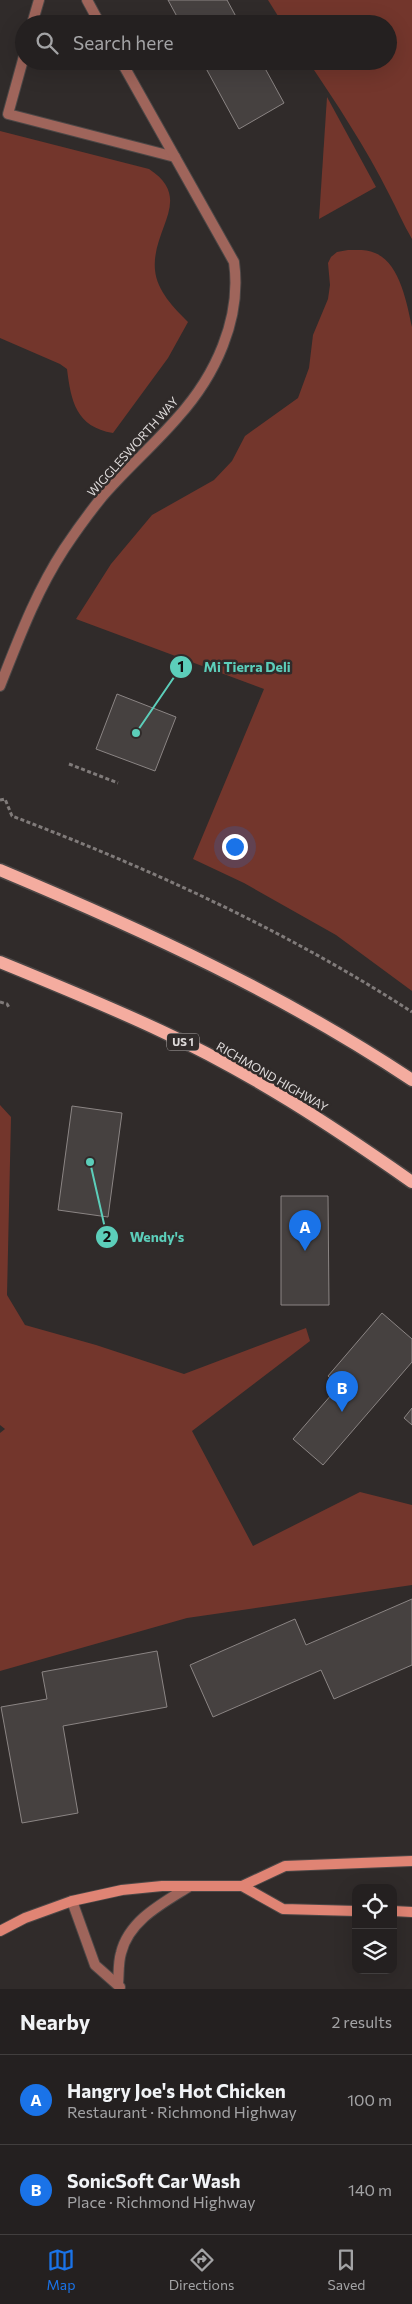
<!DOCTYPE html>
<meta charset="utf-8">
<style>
:root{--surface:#242020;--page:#302d2d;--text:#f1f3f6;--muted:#a3a3a5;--line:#413e3e;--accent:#1a73e8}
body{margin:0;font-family:Commissioner,sans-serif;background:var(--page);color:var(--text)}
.controls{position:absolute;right:15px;bottom:15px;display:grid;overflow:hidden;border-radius:10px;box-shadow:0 5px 20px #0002}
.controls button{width:45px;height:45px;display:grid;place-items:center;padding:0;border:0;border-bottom:1px solid var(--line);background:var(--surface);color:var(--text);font:25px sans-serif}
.you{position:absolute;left:234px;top:846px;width:18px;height:18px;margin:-12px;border:4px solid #fff;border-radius:50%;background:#1a73e8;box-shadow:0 0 0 8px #1a73e833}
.badge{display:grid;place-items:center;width:32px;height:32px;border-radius:50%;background:var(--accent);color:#fff;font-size:16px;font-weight:700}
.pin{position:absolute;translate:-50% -41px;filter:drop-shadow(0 1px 2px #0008)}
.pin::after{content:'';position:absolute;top:26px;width:18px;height:15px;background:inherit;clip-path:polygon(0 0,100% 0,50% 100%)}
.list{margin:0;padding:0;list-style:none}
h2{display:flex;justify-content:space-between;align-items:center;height:65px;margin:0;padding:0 20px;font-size:21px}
h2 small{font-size:16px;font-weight:400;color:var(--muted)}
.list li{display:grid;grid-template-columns:32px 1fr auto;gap:15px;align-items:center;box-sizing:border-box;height:90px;padding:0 20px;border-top:1px solid var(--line)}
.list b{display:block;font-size:19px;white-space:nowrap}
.list p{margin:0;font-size:16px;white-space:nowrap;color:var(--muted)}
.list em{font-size:16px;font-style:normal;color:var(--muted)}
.icon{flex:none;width:28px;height:28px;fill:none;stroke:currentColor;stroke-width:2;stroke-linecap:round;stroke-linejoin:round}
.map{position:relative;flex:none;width:412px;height:1989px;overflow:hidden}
.search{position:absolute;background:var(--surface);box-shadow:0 5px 20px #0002;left:15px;right:15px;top:15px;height:55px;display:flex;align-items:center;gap:12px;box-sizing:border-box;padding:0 18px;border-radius:28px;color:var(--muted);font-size:19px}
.sheet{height:245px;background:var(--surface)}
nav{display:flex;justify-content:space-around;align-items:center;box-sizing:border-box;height:70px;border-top:1px solid var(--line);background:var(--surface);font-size:14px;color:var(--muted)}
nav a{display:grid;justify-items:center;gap:2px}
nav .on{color:var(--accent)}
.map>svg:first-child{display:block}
</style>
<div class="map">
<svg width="412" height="1989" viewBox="0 0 412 1989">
<rect width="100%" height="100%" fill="#302b2a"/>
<g fill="#73362c">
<path d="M268,0H412V239C403,224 397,209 389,194C366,148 337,104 308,61H388V24H283Z"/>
<path d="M327,97L376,187L319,219Z"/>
<path d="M0,131L149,169C195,199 151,229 155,270C157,291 174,308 188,322L168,358L113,433C76,427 71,401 67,369L60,364L0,338Z"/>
<path d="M348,250C357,250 367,249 375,253C400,263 407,304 412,327V991L336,935L244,883L193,859L264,689L76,619L111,564L152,515L214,480L232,461L245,436L298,398L309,368L313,335L328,299L330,285L328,263L331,257L337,252Z"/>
<path d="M0,1105L11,1117L7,1295L25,1325L96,1345L184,1374L306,1328L310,1341L192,1431L253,1546L360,1492L412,1505V1585L187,1618L0,1671V1433L5,1429L0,1425Z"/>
</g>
<g fill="#464140" stroke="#8b8584">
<path d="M168,0H227L240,24H181Z"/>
<path d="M202,61H261L284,103L239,129Z"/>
<path d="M117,694L176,717L155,771L96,749Z"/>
<path d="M72,1106L122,1113L108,1217L58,1210Z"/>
<path d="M281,1196H328L329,1305H281Z"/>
<path d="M382,1313L412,1339V1362L323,1465L293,1439L339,1386L328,1376Z"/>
<path d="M412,1408V1425L404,1418Z"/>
<path d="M412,1599V1665L334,1699L321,1670L213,1717L190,1665L295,1619L306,1645Z"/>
<path d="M157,1651L167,1707L63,1726L78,1813L22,1823L1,1707L47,1699L42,1672Z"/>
</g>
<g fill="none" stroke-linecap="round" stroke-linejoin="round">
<g stroke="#4c4746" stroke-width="12">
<g id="lane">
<path d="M32,24L39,0"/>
<path d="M24,56L8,114L175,157"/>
<path d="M72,1901L95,1965L120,1987"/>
<path d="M118,1984C119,1974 118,1963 121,1953C129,1920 163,1903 190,1886"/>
</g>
</g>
<g stroke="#4c4746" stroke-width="12">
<g id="street">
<path d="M87,0L100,24"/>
<path d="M0,686C19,638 36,592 64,549C76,531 89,513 102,497C126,469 154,445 178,417C215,376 242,319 234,262L121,61"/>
</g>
</g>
<g stroke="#4c4746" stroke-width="12">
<g id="secondary">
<path d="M242,1886L283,1909L356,1911"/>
<path d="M393,1911L412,1912"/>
<path d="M0,1931L25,1918L72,1901L122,1890L162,1886H242L285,1866L412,1861"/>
</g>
</g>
<g stroke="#4c4746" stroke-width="15">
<g id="primary">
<path d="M0,870C143,930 283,994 412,1080"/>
<path d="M0,962C54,984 108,1006 161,1031C250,1072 332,1126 412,1182"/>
</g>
</g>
<g stroke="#807b7a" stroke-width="3" stroke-dasharray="4 2.5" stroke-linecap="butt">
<path d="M69,764L118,783"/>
<path d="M0,800L5,799L12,816C151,869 287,931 412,1012"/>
<path d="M0,1002L7,1004L10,1009"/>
</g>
<use href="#lane" stroke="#9f655b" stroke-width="10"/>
<use href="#street" stroke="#9f655b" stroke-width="10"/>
<use href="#secondary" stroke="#e08474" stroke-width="10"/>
<use href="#primary" stroke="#f4ac9f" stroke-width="12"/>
</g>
<g text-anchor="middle" stroke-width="5" stroke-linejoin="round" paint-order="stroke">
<rect fill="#302b2a" stroke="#aaa6a5" stroke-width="1" x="167" y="1033.5" width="32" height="17" rx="4"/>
<g font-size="11" font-weight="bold" fill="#dedada">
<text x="183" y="1046">US 1</text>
</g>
<g font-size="12" fill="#dedada" stroke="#302b2a">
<text transform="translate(133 447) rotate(-48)" y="4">WIGGLESWORTH WAY</text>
<text transform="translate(272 1077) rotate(30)" y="4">RICHMOND HIGHWAY</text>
</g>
</g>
<path fill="none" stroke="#5cceba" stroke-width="2" d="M136 733L181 667M90 1162L107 1237"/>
<g fill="#5cceba" stroke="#302b2a" stroke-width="2">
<circle cx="136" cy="733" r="5"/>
<circle cx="90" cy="1162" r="5"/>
<circle cx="181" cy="667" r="12"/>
<circle cx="107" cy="1237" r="12"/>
</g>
<g font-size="15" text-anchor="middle" font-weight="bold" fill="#111">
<text x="181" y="672">1</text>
<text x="107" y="1242">2</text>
</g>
<g font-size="14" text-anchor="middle" font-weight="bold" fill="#5cceba" stroke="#302b2a" stroke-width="5" stroke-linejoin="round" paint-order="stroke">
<text x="247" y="672">Mi Tierra Deli</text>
<text x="157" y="1242">Wendy's</text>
</g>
</svg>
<div class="controls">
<button><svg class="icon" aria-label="locate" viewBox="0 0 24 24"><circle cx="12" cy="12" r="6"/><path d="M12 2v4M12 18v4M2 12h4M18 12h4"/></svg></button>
<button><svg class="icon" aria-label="layers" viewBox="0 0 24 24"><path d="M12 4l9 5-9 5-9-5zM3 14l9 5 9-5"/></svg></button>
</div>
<div class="you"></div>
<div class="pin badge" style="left:305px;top:1251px">A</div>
<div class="pin badge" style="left:342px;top:1412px">B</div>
<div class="search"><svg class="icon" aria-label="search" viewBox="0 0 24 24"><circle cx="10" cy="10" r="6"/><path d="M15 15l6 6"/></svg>Search here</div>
</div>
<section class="sheet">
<h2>Nearby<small>2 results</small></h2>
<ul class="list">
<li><span class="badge">A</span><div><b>Hangry Joe's Hot Chicken</b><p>Restaurant · Richmond Highway</p></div><em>100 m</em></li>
<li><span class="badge">B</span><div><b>SonicSoft Car Wash</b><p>Place · Richmond Highway</p></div><em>140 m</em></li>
</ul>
</section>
<nav>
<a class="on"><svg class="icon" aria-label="map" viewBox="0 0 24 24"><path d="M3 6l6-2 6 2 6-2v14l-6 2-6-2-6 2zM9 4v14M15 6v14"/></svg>Map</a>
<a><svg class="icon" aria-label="directions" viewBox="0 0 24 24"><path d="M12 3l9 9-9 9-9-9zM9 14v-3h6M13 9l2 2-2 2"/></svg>Directions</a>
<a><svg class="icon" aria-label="saved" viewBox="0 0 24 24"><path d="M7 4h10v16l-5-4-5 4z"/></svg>Saved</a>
</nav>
